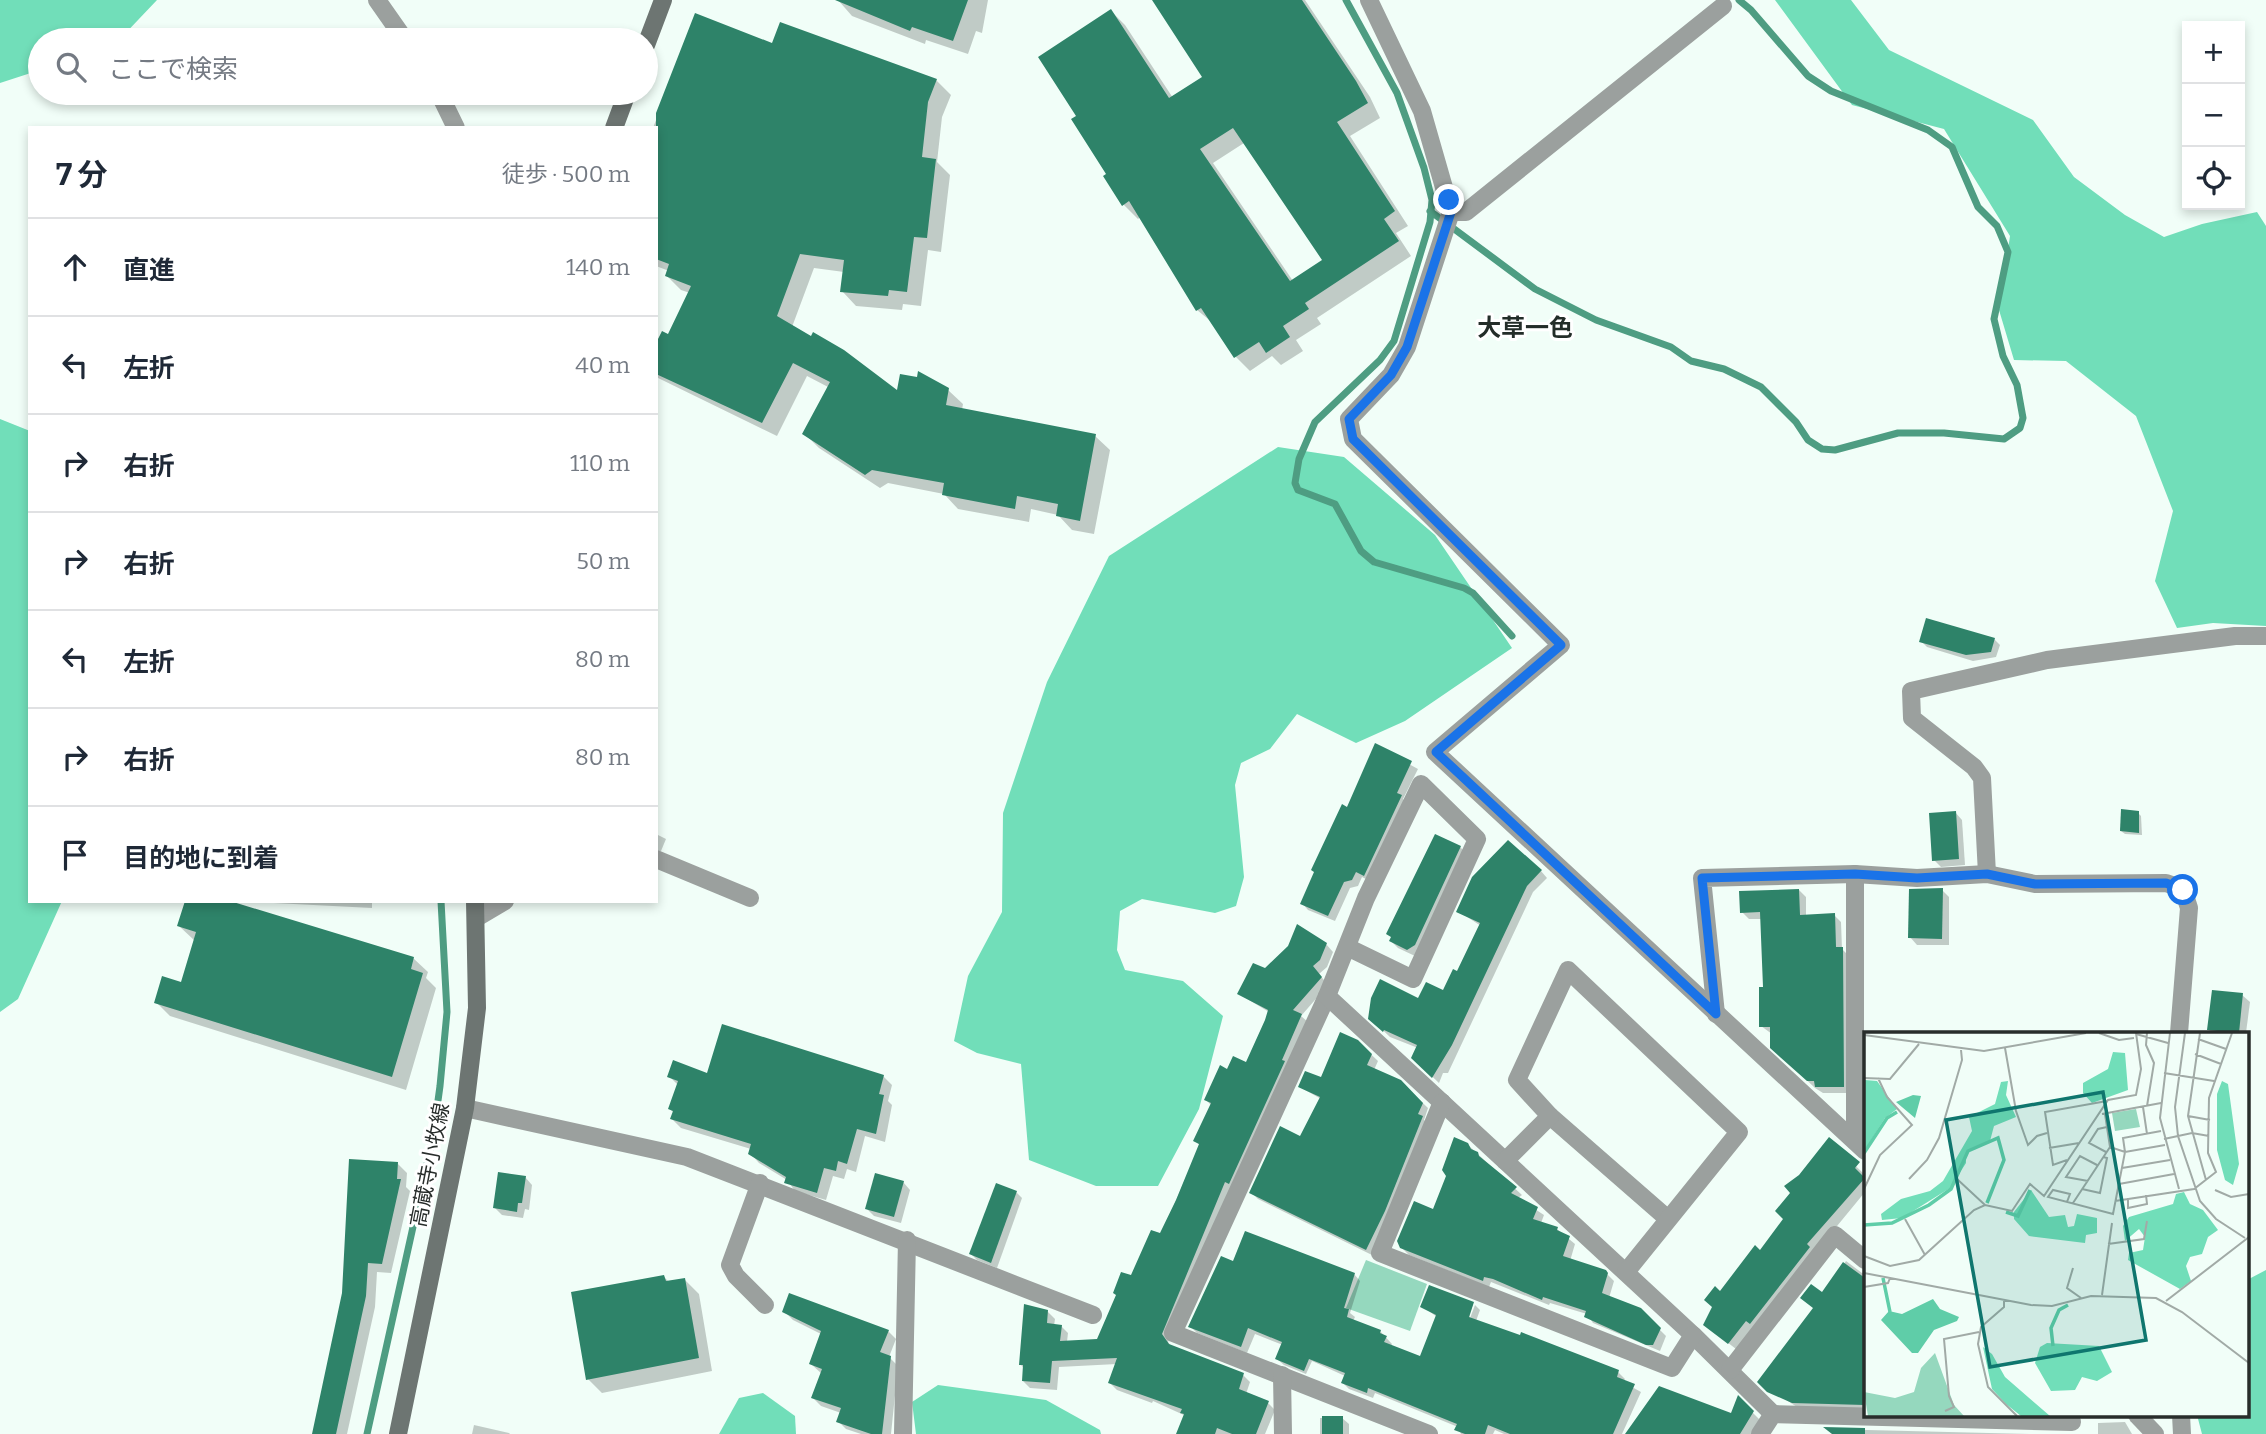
<!DOCTYPE html>
<html lang="ja">
<meta charset="utf-8">
<style>
:root{--surface:#fff;--page:#f2f2f3;--text:#1f2937;--muted:#747a83;--line:#e0e1e3}
body{margin:0;font-family:Bitter,"Noto Sans JP",serif;background:var(--page);color:var(--text)}
.controls{position:absolute;right:21px;top:21px;display:grid;overflow:hidden;border-radius:0px;box-shadow:0 4px 10px #0003}
.controls button{width:63px;height:63px;display:grid;place-items:center;padding:0;border:0;border-bottom:2px solid var(--line);background:var(--surface);color:var(--text);font:35px sans-serif}
.stop{position:absolute;width:21px;height:21px;margin:-16px;border:5px solid #1a73e8;border-radius:50%;background:#fff}
.stop.end{background:#1a73e8;border-color:#fff;box-shadow:0 2px 7px #0008}
.list{margin:0;padding:0;list-style:none}
h2{display:flex;justify-content:space-between;align-items:center;height:91px;margin:0;padding:0 28px;font-size:30px}
h2 small{font-size:23px;font-weight:400;color:var(--muted)}
.list li{display:grid;grid-template-columns:46px 1fr auto;gap:21px;align-items:center;box-sizing:border-box;height:98px;padding:0 28px;border-top:2px solid var(--line)}
.list b{display:block;font-size:26px;white-space:nowrap}
.list em{font-size:23px;font-style:normal;color:var(--muted)}
.icon{flex:none;width:38px;height:38px;fill:none;stroke:currentColor;stroke-width:2;stroke-linecap:round;stroke-linejoin:round}
.map{position:relative;flex:none;width:2266px;height:1434px;overflow:hidden}
.search{position:absolute;background:var(--surface);box-shadow:0 4px 10px #0003;left:28px;top:28px;width:630px;height:77px;display:flex;align-items:center;gap:18px;box-sizing:border-box;padding:0 24px;border-radius:38px;color:var(--muted);font-size:26px}
.panel{position:absolute;background:var(--surface);box-shadow:0 4px 10px #0003;left:28px;top:126px;width:630px;height:777px;border-radius:0px}
.map>svg:first-child{display:block}
</style>
<div class="map">
<svg width="2266" height="1434" viewBox="0 0 2266 1434">
<rect width="100%" height="100%" fill="#f1fef8"/>
<path fill="#95d8be" d="M1366,1260L1427,1284L1410,1331L1346,1308Z"/>
<g fill="#71deb9">
<path d="M0,0H157L119,40H40V70L0,83Z"/>
<path d="M1775,0H1851L1889,50L2033,120L2074,177L2125,215L2164,237L2202,224L2257,212L2266,226V626L2213,623L2177,628L2155,581L2173,511L2136,416L2066,361L2014,360L1999,310L2010,236L1944,129L1852,105Z"/>
<path d="M0,419L30,431V901H62L18,999L0,1012Z"/>
<path d="M1278,447L1344,457L1435,535L1512,648L1405,721L1356,743L1297,714L1270,749L1241,763L1235,785L1244,877L1236,906L1215,913L1142,899L1120,911L1117,950L1125,970L1183,981L1223,1016L1199,1109L1158,1186H1096L1029,1160L1021,1064L977,1053L954,1041L968,976L1002,912L1003,813L1047,682L1109,556Z"/>
<path d="M2266,1270V1434H2202L2197,1415H2247V1280Z"/>
<path d="M938,1385L1046,1400L1100,1430L1101,1434H916L912,1402Z"/>
<path d="M763,1393L795,1416L796,1434H719L739,1398Z"/>
</g>
<g fill="#0003" fill-rule="evenodd">
<path d="M838,0H988L982,33L976,31L968,54L926,40L925,44L852,16Z"/>
<path d="M1154,0H1305L1370,97L1380,118L1350,136L1408,226L1396,233L1411,256L1317,318L1321,324L1296,340L1303,351L1281,365L1272,356L1250,371L1236,357L1213,323L1197,310L1141,216L1138,219L1124,205L1078,116L1111,11L1125,25L1173,98L1204,77ZM1244,143L1324,260L1293,281L1213,163Z"/>
<path d="M696,15L773,45L936,80L951,95L942,117L937,162L950,175L941,252L928,250L921,306L903,304L902,310L856,306L842,291L844,272L814,268L792,327L898,393L948,390L963,404L962,410L1095,436L1110,450L1094,534L1072,530L1058,515L1031,509L1029,522L958,509L944,494L888,483L880,488L819,448L804,433L830,388L807,376L777,436L656,377V347L669,336L690,293L681,290L667,276L669,271L656,266V128H653Z"/>
<path d="M1994,639L2000,645L1996,657L1973,661L1927,647L1921,641Z"/>
<path d="M1376,746L1418,769L1403,799L1407,803L1370,881L1362,877L1358,886L1350,888L1335,921L1308,910L1302,903Z"/>
<path d="M1955,812L1962,820L1965,865L1941,867L1934,860Z"/>
<path d="M2138,813L2141,816L2142,835L2125,834L2121,831Z"/>
<path d="M656,834L666,839L661,851L656,852Z"/>
<path d="M1460,847L1467,854L1415,956L1398,948L1391,941Z"/>
<path d="M1541,871L1547,878L1533,892L1448,1073H1443L1439,1083L1413,1058L1418,1048L1390,1037L1370,1018L1444,993L1458,973L1481,926L1458,911Z"/>
<path d="M1799,890L1806,897V916L1834,915L1841,922L1842,949L1849,956L1850,1093H1823L1815,1088L1772,1047V1034L1761,1026L1765,989L1762,919H1749L1742,912Z"/>
<path d="M1942,890L1949,897V945H1917L1910,937Z"/>
<path d="M233,901H372V908Z"/>
<path d="M179,926L413,958L428,972L426,978L436,988L406,1090L170,1016L156,1002L182,984L195,941Z"/>
<path d="M1326,944L1333,952L1327,967L1319,974L1328,985L1301,1016L1308,1022L1232,1188L1168,1342L1171,1346L1243,1375L1250,1382L1246,1394L1268,1403L1275,1410L1265,1434H1178L1186,1416L1153,1401L1152,1403L1117,1390L1110,1383L1117,1364L1059,1367L1057,1390L1030,1388L1023,1381L1024,1368L1021,1365L1047,1311L1055,1319L1054,1326H1061L1068,1333L1067,1342L1099,1341L1132,1277L1161,1235L1200,1145L1195,1141L1212,1106L1206,1100L1228,1071L1246,1064L1269,1012L1239,994L1265,971Z"/>
<path d="M2242,995L2250,1002L2246,1033H2213L2209,1030Z"/>
<path d="M1357,1041L1378,1061L1374,1070L1400,1081L1428,1108L1424,1120L1428,1124L1372,1255L1258,1199L1252,1193L1301,1138L1321,1099L1300,1087L1321,1080Z"/>
<path d="M708,1075L883,1076L892,1085L888,1101L892,1105L885,1142L865,1136L856,1172L847,1169L844,1179L833,1176L826,1200L795,1191L787,1180L759,1163L750,1153L751,1149L681,1128L672,1119L674,1113L670,1109L678,1085L669,1076Z"/>
<path d="M1829,1140L1865,1175V1192L1736,1349L1705,1325L1721,1293L1761,1252L1785,1219L1800,1176Z"/>
<path d="M1467,1144L1522,1195L1518,1198L1544,1215L1541,1223L1557,1229L1575,1244L1570,1261L1605,1272L1614,1281L1609,1298L1640,1310L1666,1336L1660,1351L1593,1323L1587,1314L1550,1303L1549,1305L1491,1282L1489,1287L1409,1255L1402,1248L1434,1211Z"/>
<path d="M397,1163L407,1173L406,1187L410,1191L391,1273L377,1272L375,1307L347,1434H316Z"/>
<path d="M525,1177L532,1185L529,1210L525,1209L523,1218L502,1215L495,1208Z"/>
<path d="M903,1182L910,1190L901,1223L874,1216L867,1209Z"/>
<path d="M1016,1192L1022,1198L997,1268L977,1260L971,1254Z"/>
<path d="M1846,1261L1862,1273L1865,1272V1411L1800,1409L1779,1395L1815,1309Z"/>
<path d="M1234,1264L1354,1274L1360,1281L1350,1313L1355,1317L1353,1321L1380,1331L1392,1344L1391,1346L1421,1358L1437,1317L1422,1306L1473,1304L1467,1326L1475,1305L1480,1310L1476,1321L1618,1372L1625,1379L1623,1382L1641,1392L1622,1434H1504L1495,1430L1493,1434H1461L1458,1427L1375,1393L1373,1398L1349,1389L1343,1383L1345,1376L1312,1361L1306,1374L1284,1365L1277,1359L1283,1345L1255,1334L1247,1353L1197,1333L1190,1326Z"/>
<path d="M664,1277L669,1282L684,1279L699,1294L712,1371L602,1393L588,1379Z"/>
<path d="M784,1311L888,1331L896,1339L889,1357L898,1366L891,1434H861L846,1429L838,1421L841,1413L821,1406L813,1398L822,1374L811,1364L821,1334L793,1320Z"/>
<path d="M1739,1399L1759,1419L1756,1434H1627L1732,1415Z"/>
<path d="M1320,1418H1342L1349,1424V1434H1320Z"/>
<path d="M2125,1422L2132,1434H2098V1423Z"/>
<path d="M474,1425L509,1433L510,1434H472Z"/>
<path d="M1827,1429L2030,1434H1833Z"/>
</g>
<g fill="none" stroke-linecap="round" stroke-linejoin="round">
<g stroke="#4e9d82" stroke-width="7">
<path d="M1346,0L1397,93L1424,168L1432,200L1430,222L1394,341L1380,360L1315,422L1299,459L1295,483L1298,490L1335,504L1361,551L1374,562L1464,588L1473,593L1512,636"/>
<path d="M1430,211L1535,289L1596,320L1671,347L1691,361L1724,369L1761,387L1796,422L1808,440L1822,449L1835,450L1898,433H1944L2004,439L2020,428L2023,418L2017,385L2003,356L1994,319L2008,252L1997,226L1978,207L1952,147L1928,130L1831,91L1808,76L1751,10L1739,0"/>
<path d="M367,1434L433,1137L440,1086L447,1012L441,901"/>
</g>
</g>
<g fill="#2e8369" fill-rule="evenodd">
<path d="M835,0H968L953,41L912,27L910,31Z"/>
<path d="M1152,0H1302L1356,81L1368,103L1337,122L1395,211L1384,219L1399,241L1305,303L1309,309L1283,326L1290,337L1266,353L1259,342L1234,358L1201,308L1196,311L1129,201L1122,206L1103,176L1106,174L1071,119L1076,116L1038,57L1111,9L1169,98L1202,77ZM1233,128L1322,260L1290,281L1200,149Z"/>
<path d="M695,13L772,43L780,22L937,79L928,102L922,157L936,159L927,238L914,237L907,292L889,290L888,296L840,292L844,260L800,254L777,316L811,336L813,332L844,350L897,390L900,374L917,377L918,371L949,388L946,405L1096,434L1080,521L1056,516L1058,504L1017,496L1015,509L942,495L944,483L872,470L865,475L802,434L830,382L793,363L762,423L656,374V343L662,331L668,334L691,286L665,276L669,264L656,259V113Z"/>
<path d="M1926,618L1995,638L1991,652L1966,655L1919,642Z"/>
<path d="M1375,743L1412,761L1397,793L1402,795L1364,876L1356,872L1352,880L1344,882L1328,916L1300,904L1314,872L1311,870L1342,804L1347,807Z"/>
<path d="M2121,809L2139,811V833L2120,831Z"/>
<path d="M1956,811L1959,859L1932,861L1929,813Z"/>
<path d="M1435,834L1461,846L1415,945L1407,950L1389,941L1391,937L1386,934Z"/>
<path d="M1508,840L1542,870L1527,886L1452,1045L1432,1078L1411,1058L1417,1045L1384,1030L1383,1032L1368,1019L1371,998L1380,979L1418,998L1426,982L1443,990L1453,969L1457,971L1480,923L1456,912L1472,877Z"/>
<path d="M1943,888L1942,939L1908,938L1909,889Z"/>
<path d="M1799,889L1800,915L1835,913L1836,947H1843L1844,1087H1815L1814,1081H1807L1770,1048V1027H1759V987H1763L1760,912L1740,913L1739,891Z"/>
<path d="M185,901H230L414,957L411,969L423,973L392,1077L154,1003L162,976L181,982L196,932L177,926Z"/>
<path d="M1297,924L1327,943L1320,960L1313,966L1322,977L1293,1010L1302,1014L1282,1060L1285,1061L1229,1184L1225,1182L1162,1334L1169,1344L1244,1373L1239,1389L1269,1401L1256,1434H1232L1217,1428L1215,1434H1176L1184,1414L1180,1413L1182,1409L1108,1383L1117,1358L1052,1361L1050,1383L1022,1381L1023,1365H1019L1024,1304L1048,1310L1047,1323L1062,1325L1060,1341L1097,1339L1116,1295L1113,1293L1121,1272L1131,1275L1151,1230L1160,1233L1176,1200L1199,1144L1193,1141L1211,1103L1204,1100L1220,1065L1227,1069L1233,1056L1246,1062L1265,1020L1268,1010L1237,994L1253,963L1265,968L1288,946Z"/>
<path d="M2212,990L2243,993L2239,1033L2207,1030Z"/>
<path d="M722,1024L884,1075L879,1094L884,1095L876,1134L857,1129L847,1164L838,1161L836,1171L824,1168L817,1193L784,1183L786,1177L748,1154L751,1144L670,1119L673,1111L668,1109L678,1081L667,1077L673,1060L707,1073Z"/>
<path d="M1340,1032L1358,1040L1372,1054L1367,1065L1401,1080L1423,1103L1418,1114L1423,1116L1385,1211L1366,1250L1249,1193L1280,1126L1300,1136L1320,1097L1298,1087L1305,1071L1321,1077Z"/>
<path d="M1454,1137L1468,1143L1471,1149L1478,1152L1479,1156L1517,1187L1511,1193L1538,1207L1533,1219L1558,1227L1557,1230L1570,1236L1563,1256L1606,1270L1608,1273L1602,1293L1641,1308L1661,1328L1653,1345H1646L1584,1317L1586,1311L1543,1297L1542,1300L1493,1279L1484,1277L1483,1281L1400,1248L1397,1241L1414,1201L1433,1209L1446,1176L1442,1170Z"/>
<path d="M1829,1137L1860,1162L1855,1168L1865,1178L1807,1244L1810,1247L1750,1324L1746,1321L1728,1344L1703,1325L1712,1307L1704,1300L1715,1286L1720,1291L1755,1245L1760,1250L1783,1219L1775,1211L1790,1193L1784,1186L1799,1175Z"/>
<path d="M349,1159L398,1162L397,1179H401L382,1264L368,1263L366,1296L336,1434H312L342,1293Z"/>
<path d="M498,1172L526,1176L522,1203H518L517,1212L493,1208Z"/>
<path d="M875,1173L904,1181L894,1217L865,1209Z"/>
<path d="M996,1183L1017,1191L991,1263L969,1254Z"/>
<path d="M1245,1231L1355,1273L1344,1308L1349,1309L1347,1317L1381,1330L1380,1333L1387,1336L1384,1342L1420,1356L1436,1315L1420,1307L1429,1285L1474,1302L1469,1317L1520,1335L1521,1332L1619,1370L1617,1377L1635,1384L1613,1434H1510L1488,1425L1485,1434H1465L1454,1430L1457,1424L1368,1388L1367,1393L1341,1383L1345,1373L1309,1359L1304,1371L1275,1359L1282,1342L1248,1328L1241,1347L1188,1327L1221,1256L1233,1261Z"/>
<path d="M1843,1262L1865,1278V1405L1792,1403L1767,1392L1757,1382L1813,1308L1800,1298L1811,1284L1822,1292Z"/>
<path d="M664,1275L666,1281L685,1278L699,1358L586,1380L571,1292Z"/>
<path d="M789,1293L889,1330L880,1352L891,1356L882,1434H871L836,1422L841,1408L811,1398L822,1369L809,1364L821,1331L782,1312Z"/>
<path d="M1659,1386L1731,1413L1738,1395L1754,1411L1740,1434H1625Z"/>
<rect x="1322" y="1416" width="21" height="18"/>
<path d="M1823,1427L1865,1428V1434H1832Z"/>
</g>
<g fill="none" stroke-linecap="round" stroke-linejoin="round">
<g stroke="#9ba09e" stroke-width="18">
<path d="M1369,0L1422,111L1451,212L1407,347L1391,375L1349,419L1353,439L1561,645L1435,752L1865,1151"/>
<path d="M1451,212H1466L1723,6"/>
<path d="M656,859L750,898"/>
<path d="M1987,874L1982,778L1974,767L1912,718L1911,691L2047,660L2235,636H2266"/>
<path d="M478,917L505,901"/>
<path d="M1347,947L1413,979L1477,839L1421,784L1366,898L1327,996L1173,1333L1429,1434"/>
<path d="M1327,996L1693,1335L1773,1414"/>
<path d="M1716,1014L1702,878L1855,874L1917,878L1987,874L2035,884L2166,883L2183,889L2189,908L2179,1033"/>
<path d="M1442,1102L1380,1253L1672,1368L1693,1335"/>
<path d="M465,1108L687,1157L1093,1315"/>
<path d="M1550,1116L1668,1219"/>
<path d="M1855,1141V874"/>
<path d="M1505,1161L1550,1116L1517,1080L1568,970L1739,1132L1626,1272"/>
<path d="M760,1183L730,1265L736,1276L765,1305"/>
<path d="M1730,1370L1835,1235L1865,1260"/>
<path d="M1282,1375L1283,1434"/>
<path d="M2137,1415L2155,1434"/>
<path d="M2181,1415L2182,1434"/>
<path d="M903,1434L907,1240"/>
<path d="M1760,1434L1773,1414L2072,1422"/>
</g>
<g stroke="#9ba09e" stroke-width="18">
<path d="M377,0L405,40"/>
<path d="M439,93L456,128"/>
</g>
<g stroke="#6d7572" stroke-width="18">
<path d="M646,45L663,0"/>
<path d="M614,128L627,93"/>
<path d="M398,1434L465,1108L477,1008L475,901"/>
</g>
</g>
<g fill="none" stroke-linecap="round" stroke-linejoin="round">
<path stroke="#1a73e8" stroke-width="9" d="M1449,200L1451,212L1407,347L1391,375L1349,419L1353,439L1561,645L1436,752L1716,1014L1702,878L1855,874L1917,878L1987,874L2035,884L2166,883L2183,890"/>
</g>
<g text-anchor="middle" stroke-width="6" stroke-linejoin="round" paint-order="stroke">
<g font-size="21" fill="#282d2b" stroke="#fff">
<text transform="translate(430 1165) rotate(-79)" y="7">高蔵寺小牧線</text>
</g>
<g font-size="24" font-weight="bold" fill="#232d29" stroke="#fff">
<text x="1525" y="336">大草一色</text>
</g>
</g>
<g transform="translate(1864 1032)">
<rect width="385" height="385" fill="#f1fef8"/>
<path d="M272,77L276,95L251,99L248,81ZM71,321L90,373L100,384H4L0,360L31,366L50,360L57,336Z" fill="#95d8be"/>
<path d="M249,20L261,21L264,58L228,71L219,61V51L244,37ZM1,48L13,49L33,77L21,86L0,119ZM144,49L142,63L152,85L130,94L126,109L102,120V131L86,156L38,186L18,188L17,182L37,167L66,159L79,149L108,99L105,85L131,72L137,50ZM358,49L364,52L375,132L369,153L361,148L353,118V62ZM167,158L185,185L201,183L204,195L210,194L213,182L233,186V201L222,203L221,211L165,204L150,187V180ZM320,160L326,172L339,178L354,198L344,205L338,222L326,225L322,234L327,249L316,257L264,228L265,221L279,218L281,205L275,197L261,209L259,194L265,185L309,172L312,162ZM183,311L235,314L248,340L233,349L218,345L211,358L187,359L171,331L176,315ZM119,315L128,322L141,345L186,384H157L142,372L128,357Z" fill="#71deb9"/>
<path d="M49,63L57,64L51,86L32,70ZM69,267L76,277L95,285L93,289L70,298L54,321H48L17,288L25,279L38,282Z" fill="#5fcda8"/>
<path fill="none" stroke="#5fcda8" stroke-width="3.5" d="M0,121L23,86L33,80M142,180L154,184L166,158M0,193L28,191L65,173L87,157L104,119L134,106L140,128L123,171M19,246L26,280M189,314L187,296L195,278L204,273"/>
<path fill="none" stroke="#a1aaa6" stroke-width="2" d="M235,1L255,8L270,6M283,1L282,13L290,31L283,74M306,1L296,86L315,157M321,1L311,75L314,104L336,169L352,187L381,206M336,1L324,84L342,148M272,2L304,11M0,3L120,19L222,1M334,7L362,17M141,16L152,79L164,113L173,104L183,101M331,22L357,32M300,41L350,49M0,46L26,47L55,12M279,75L283,102M238,82L297,71M241,82L246,115L261,120L301,113M324,84L346,88M300,107L328,101L345,104M185,116L215,111M242,120L225,111L234,97L243,95M203,128L189,133L181,80L243,69M258,136L306,128M45,147L63,128L75,106L98,28L97,18M93,147L121,173M224,149L202,145L216,124L233,133M255,152L310,142M0,157L16,123L48,93L23,65L14,46M218,157L236,161L243,126L239,125M351,158L367,165L385,162M264,166V176L283,172L282,163M251,169L330,157L352,140L344,121L345,66L368,1M203,170L206,162L189,158L184,165L249,182L261,120L259,106L297,99M209,171L246,115M41,187L61,223M244,212L280,207L283,189M0,224L26,234L55,228L110,178L121,173L148,179L166,152L180,164L244,68L272,63L277,37L272,1M209,236L203,256L217,266M0,241L167,273L188,274L227,264L292,266L318,280L385,331M0,255L24,251L26,246M238,263L248,191M140,268V275L117,295L114,312L124,355L153,384M302,269L385,205M81,379L90,375L85,364L80,307L115,300"/>
<path fill="#0f766e" fill-opacity="0.15" stroke="#0f766e" stroke-width="3.5" d="M239,60L282,308L126,335L82,88Z"/>
<rect width="385" height="385" fill="none" stroke="#282d2b" stroke-width="3.5"/>
</g>
</svg>
<div class="controls">
<button>+</button>
<button>−</button>
<button><svg class="icon" aria-label="locate" viewBox="0 0 24 24"><circle cx="12" cy="12" r="6"/><path d="M12 2v4M12 18v4M2 12h4M18 12h4"/></svg></button>
</div>
<div class="stop" style="left:2183px;top:890px"></div>
<div class="stop end" style="left:1449px;top:200px"></div>
<div class="search"><svg class="icon" aria-label="search" viewBox="0 0 24 24"><circle cx="10" cy="10" r="6"/><path d="M15 15l6 6"/></svg>ここで検索</div>
<section class="panel">
<h2>7 分<small>徒歩 · 500 m</small></h2>
<ul class="list">
<li><svg class="icon" aria-label="ahead" viewBox="0 0 24 24"><path d="M12 20V5M6 11l6-6 6 6"/></svg><div><b>直進</b></div><em>140 m</em></li>
<li><svg class="icon" aria-label="left" viewBox="0 0 24 24"><path d="M17 20v-9H6M10 6l-5 5 5 5"/></svg><div><b>左折</b></div><em>40 m</em></li>
<li><svg class="icon" aria-label="right" viewBox="0 0 24 24"><path d="M7 20v-9h11M14 6l5 5-5 5"/></svg><div><b>右折</b></div><em>110 m</em></li>
<li><svg class="icon" aria-label="right" viewBox="0 0 24 24"><path d="M7 20v-9h11M14 6l5 5-5 5"/></svg><div><b>右折</b></div><em>50 m</em></li>
<li><svg class="icon" aria-label="left" viewBox="0 0 24 24"><path d="M17 20v-9H6M10 6l-5 5 5 5"/></svg><div><b>左折</b></div><em>80 m</em></li>
<li><svg class="icon" aria-label="right" viewBox="0 0 24 24"><path d="M7 20v-9h11M14 6l5 5-5 5"/></svg><div><b>右折</b></div><em>80 m</em></li>
<li><svg class="icon" aria-label="arrive" viewBox="0 0 24 24"><path d="M6 21V4h12l-3 4 3 4H6"/></svg><div><b>目的地に到着</b></div></li>
</ul>
</section>
</div>
